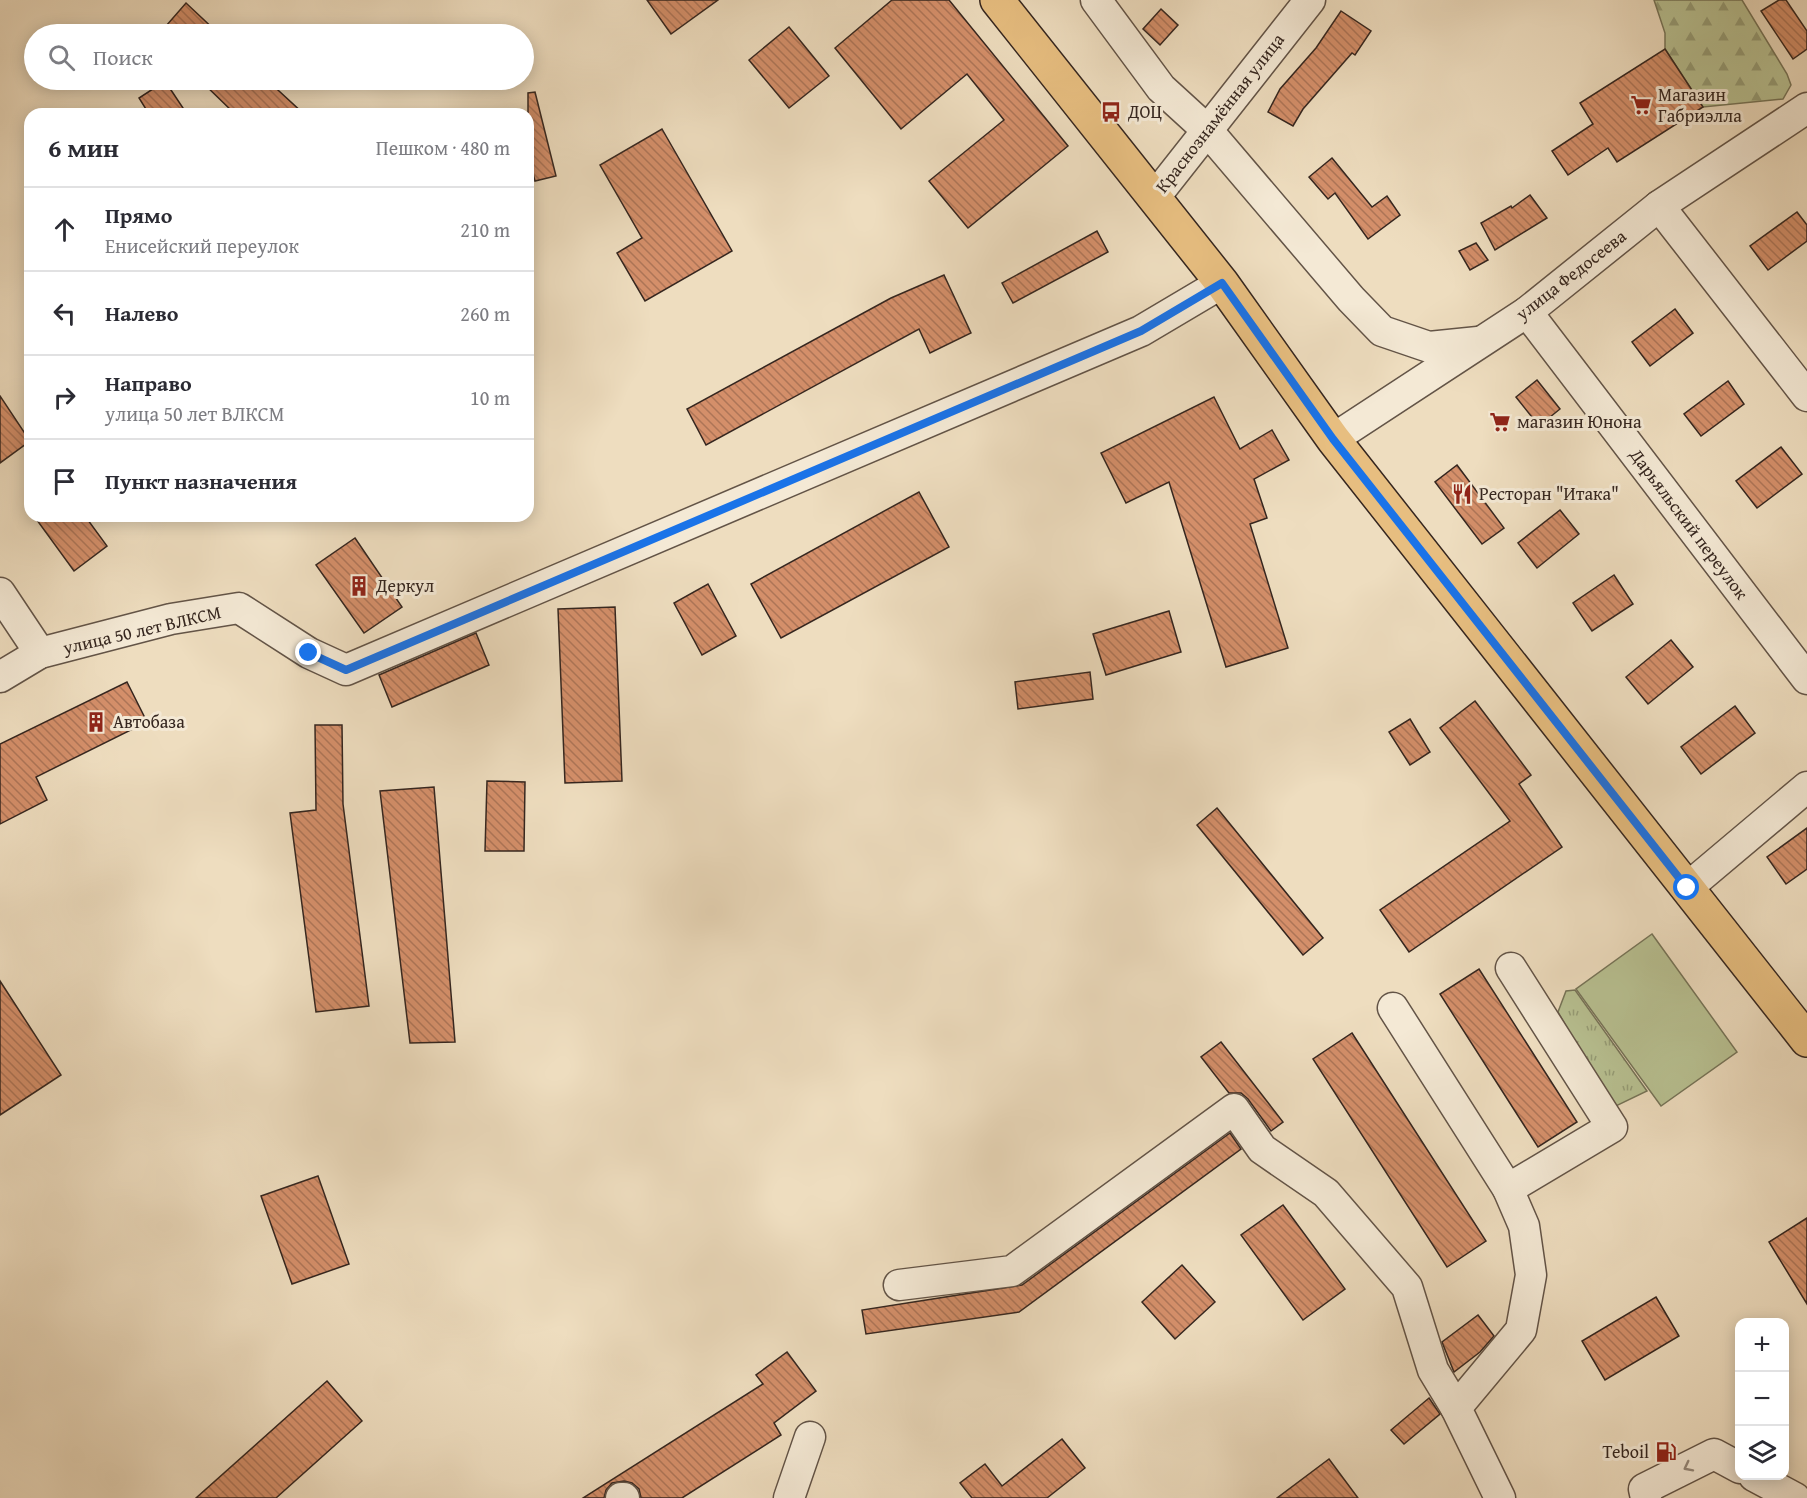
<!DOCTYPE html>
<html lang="ru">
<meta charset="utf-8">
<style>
:root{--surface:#fff;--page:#f2f2f3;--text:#2b2b33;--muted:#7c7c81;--line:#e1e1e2}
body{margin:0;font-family:"Gentium Book Plus",serif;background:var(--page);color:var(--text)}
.controls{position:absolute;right:18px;bottom:18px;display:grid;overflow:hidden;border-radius:12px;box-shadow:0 3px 15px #0003}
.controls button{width:54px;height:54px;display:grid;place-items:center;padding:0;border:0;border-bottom:2px solid var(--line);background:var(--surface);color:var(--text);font:30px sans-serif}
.stop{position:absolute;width:18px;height:18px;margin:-14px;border:4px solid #1a73e8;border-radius:50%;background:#fff}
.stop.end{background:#1a73e8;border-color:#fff;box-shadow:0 2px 6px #0008}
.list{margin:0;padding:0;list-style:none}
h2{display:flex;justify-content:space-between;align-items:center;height:78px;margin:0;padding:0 24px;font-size:26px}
h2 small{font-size:20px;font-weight:400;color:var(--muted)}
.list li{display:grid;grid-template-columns:39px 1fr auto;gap:18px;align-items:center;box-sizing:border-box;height:84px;padding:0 24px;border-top:2px solid var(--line)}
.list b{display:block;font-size:22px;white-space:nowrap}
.list p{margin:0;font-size:20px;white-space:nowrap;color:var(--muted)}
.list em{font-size:20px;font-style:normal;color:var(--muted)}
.icon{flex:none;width:33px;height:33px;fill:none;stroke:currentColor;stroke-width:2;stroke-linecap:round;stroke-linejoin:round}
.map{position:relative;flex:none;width:1807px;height:1498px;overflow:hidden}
.search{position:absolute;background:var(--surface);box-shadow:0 3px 15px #0003;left:24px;top:24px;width:510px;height:66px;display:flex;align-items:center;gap:15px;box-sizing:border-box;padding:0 21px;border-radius:33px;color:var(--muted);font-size:22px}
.panel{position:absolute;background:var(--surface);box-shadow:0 3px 15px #0003;left:24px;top:108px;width:510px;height:414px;border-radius:18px}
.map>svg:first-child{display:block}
</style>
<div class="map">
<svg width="1807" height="1498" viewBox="0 0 1807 1498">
<defs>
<pattern id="grass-tufts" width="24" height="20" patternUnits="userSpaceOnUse" patternTransform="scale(1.5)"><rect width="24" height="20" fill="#b8c192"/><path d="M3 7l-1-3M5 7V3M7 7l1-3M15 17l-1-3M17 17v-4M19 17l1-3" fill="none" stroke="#969d77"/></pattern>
<pattern id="forest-firs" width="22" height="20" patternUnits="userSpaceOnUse" patternTransform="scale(1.5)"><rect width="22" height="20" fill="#b8c192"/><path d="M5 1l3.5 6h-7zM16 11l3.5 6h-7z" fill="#969d77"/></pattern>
<pattern id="building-back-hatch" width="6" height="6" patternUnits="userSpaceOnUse" patternTransform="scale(1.5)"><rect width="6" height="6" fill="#d48f6a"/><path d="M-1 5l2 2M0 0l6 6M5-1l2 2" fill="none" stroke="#ad7557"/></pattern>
</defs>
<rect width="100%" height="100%" fill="#eeddbf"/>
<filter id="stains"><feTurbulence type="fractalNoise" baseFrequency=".00333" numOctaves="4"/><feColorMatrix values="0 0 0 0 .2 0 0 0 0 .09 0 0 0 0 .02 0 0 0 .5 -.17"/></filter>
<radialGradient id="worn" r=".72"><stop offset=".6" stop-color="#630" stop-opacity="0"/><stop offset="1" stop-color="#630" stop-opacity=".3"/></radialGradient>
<path fill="url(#grass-tufts)" stroke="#767458" stroke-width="1.5" d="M1575,990L1647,1091L1616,1106L1608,1100L1558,1012L1566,991Z"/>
<path fill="url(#forest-firs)" stroke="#767458" stroke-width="1.5" d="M1654,0H1742L1787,74L1791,85L1783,99L1703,107L1665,49V33Z"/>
<path fill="#b8c192" stroke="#767458" stroke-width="1.5" d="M1652,934L1737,1052L1661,1106L1576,989Z"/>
<g fill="url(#building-back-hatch)" stroke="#35261f" stroke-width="1.5">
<path d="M647,0H718L671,34Z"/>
<path d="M892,0H949L1068,146L968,228L929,181L1004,120L967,74L901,129L835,48Z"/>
<path d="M1779,0H1786L1807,31V49L1793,59L1761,11Z"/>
<path d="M186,3L219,34H159Z"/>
<path d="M1161,9L1178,25L1160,45L1143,29Z"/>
<path d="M1341,11L1371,31L1355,55L1352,53L1303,109L1293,126L1268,112L1280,89L1316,48Z"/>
<path d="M789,27L829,76L789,108L749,60Z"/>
<path d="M1665,49L1703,107L1617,162L1608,148L1568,175L1552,151L1593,124L1580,103Z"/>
<path d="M200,80H267L304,114H235Z"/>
<path d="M165,81L187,114H149L139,98Z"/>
<path d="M535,92L556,176L535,181L528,155V93Z"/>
<path d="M662,129L732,251L645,301L617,253L642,238L600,165Z"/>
<path d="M1332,158L1372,207L1387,196L1400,215L1368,239L1335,193L1328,199L1309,177Z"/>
<path d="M1530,195L1547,218L1495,250L1481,223L1511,206L1512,208Z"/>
<path d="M1797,212L1807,225V241L1768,270L1750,246Z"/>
<path d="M1097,231L1108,252L1013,303L1002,283Z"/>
<path d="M1476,243L1488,260L1470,270L1459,251Z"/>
<path d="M944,275L971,333L930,353L919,329L706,445L687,409L891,298Z"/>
<path d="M1675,309L1693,333L1650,366L1632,342Z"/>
<path d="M1537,380L1560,409L1539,426L1516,397Z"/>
<path d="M1728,381L1744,404L1701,436L1684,414Z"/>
<path d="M0,396L30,441L0,463Z"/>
<path d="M1214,397L1240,449L1272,430L1289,460L1254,479L1267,518L1250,524L1288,648L1226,667L1169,482L1126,503L1101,453Z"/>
<path d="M1781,447L1802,474L1757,508L1736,481Z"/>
<path d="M1457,465L1504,528L1482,544L1435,482Z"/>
<path d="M919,492L949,547L781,638L751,584Z"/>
<path d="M1560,510L1579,534L1537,568L1518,543Z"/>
<path d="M34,516H85L107,546L74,571Z"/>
<path d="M355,538L402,607L364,633L316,565Z"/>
<path d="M1614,575L1633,604L1592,631L1573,603Z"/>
<path d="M708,584L736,636L702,655L674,603Z"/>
<path d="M615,607L622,781L565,783L558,609Z"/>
<path d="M1169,611L1181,652L1106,675L1093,634Z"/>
<path d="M476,633L489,665L392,707L379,675Z"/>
<path d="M1671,640L1693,667L1648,704L1626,677Z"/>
<path d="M1090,672L1093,699L1018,709L1015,682Z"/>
<path d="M127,682L147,722L36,777L47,800L0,824V744Z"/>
<path d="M1475,701L1531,775L1519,784L1562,847L1409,952L1380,910L1510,821L1440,728Z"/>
<path d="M1735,706L1755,733L1701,774L1681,747Z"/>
<path d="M1410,719L1430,752L1410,765L1389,732Z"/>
<path d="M315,725H342L343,804L369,1006L316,1012L290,813L316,810Z"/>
<path d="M487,781L525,782L524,851H485Z"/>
<path d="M434,787L455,1042L410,1043L380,791Z"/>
<path d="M1217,808L1323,938L1303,955L1197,825Z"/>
<path d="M1807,828V869L1786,884L1767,857Z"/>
<path d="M1479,969L1577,1122L1538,1147L1440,994Z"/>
<path d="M0,981L61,1075L0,1115Z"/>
<path d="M1352,1033L1486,1241L1447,1267L1313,1059Z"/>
<path d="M1221,1042L1283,1122L1271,1131L1248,1099L1241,1093H1229L1201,1057Z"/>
<path d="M1230,1133L1241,1149L1019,1312L866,1334L862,1310L1022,1285Z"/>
<path d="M318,1176L349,1264L292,1284L261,1196Z"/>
<path d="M1283,1205L1345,1289L1303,1320L1241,1235Z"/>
<path d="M1807,1218V1304L1769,1242Z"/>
<path d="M1182,1265L1215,1302L1175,1339L1142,1302Z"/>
<path d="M1656,1297L1679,1336L1605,1380L1582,1341Z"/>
<path d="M1478,1315L1494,1336L1480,1352L1454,1372L1442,1342Z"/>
<path d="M787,1352L816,1391L774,1423L781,1435L682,1498H641L639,1489L632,1483L624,1481L612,1483L606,1490L604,1498H583L763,1384L756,1375Z"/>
<path d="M327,1381L362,1421L276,1498H196Z"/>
<path d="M1429,1398L1440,1414L1404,1444L1391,1430Z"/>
<path d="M1062,1439L1085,1468L1047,1498H972L960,1483L985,1464L1002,1486Z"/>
<path d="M1329,1459L1358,1498H1277Z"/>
</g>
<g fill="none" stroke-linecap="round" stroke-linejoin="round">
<g stroke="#635447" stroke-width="33">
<g id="minor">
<path d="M1096,0L1161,88L1207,130L1351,299L1382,331L1429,347L1478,342"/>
<path d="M1154,198L1310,0"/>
<path d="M1659,206L1807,396"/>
<path d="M1527,312L1807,679"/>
<path d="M1333,439L1527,312L1659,206L1807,108"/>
<path d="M0,593L40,653"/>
<path d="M0,677L40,653L171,619L239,608L309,653L346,670L1141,331L1222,283"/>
<path d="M1687,888L1807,787"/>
<path d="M1393,1008L1508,1189"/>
<path d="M899,1285L1012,1271L1234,1109L1262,1149L1326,1193L1407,1287L1433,1370L1456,1408"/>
<path d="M1754,1476L1795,1498"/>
<path d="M621,1498H624"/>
<path d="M789,1498L810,1437"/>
<path d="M1500,1498L1456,1408L1521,1330L1531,1275L1524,1226L1508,1189L1612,1127L1511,968"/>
<path d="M1646,1498L1644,1489L1714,1454L1740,1468"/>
</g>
</g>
<g stroke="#35261f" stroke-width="36">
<path id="major" d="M997,0L1222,283L1333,439L1807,1040"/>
</g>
<use href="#minor" stroke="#f4e9d5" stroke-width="30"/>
<use href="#major" stroke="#e7be80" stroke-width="33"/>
</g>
<defs><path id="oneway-chevron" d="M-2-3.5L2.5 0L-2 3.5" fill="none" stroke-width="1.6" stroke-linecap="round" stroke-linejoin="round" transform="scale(1.5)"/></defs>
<use stroke="#94887a" href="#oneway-chevron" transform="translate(1688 1467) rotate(153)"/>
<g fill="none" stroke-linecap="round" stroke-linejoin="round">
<path stroke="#1a73e8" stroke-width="8" d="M309,653L346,670L1141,331L1222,283L1333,439L1687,888"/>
</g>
<defs>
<g id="supermarket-bare" transform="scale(1.62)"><path d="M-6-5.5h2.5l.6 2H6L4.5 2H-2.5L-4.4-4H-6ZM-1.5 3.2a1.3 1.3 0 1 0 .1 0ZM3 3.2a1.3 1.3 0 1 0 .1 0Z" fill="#8f2418" stroke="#f4e9d5" stroke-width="2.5" paint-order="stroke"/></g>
<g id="bus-bare" transform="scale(1.62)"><path d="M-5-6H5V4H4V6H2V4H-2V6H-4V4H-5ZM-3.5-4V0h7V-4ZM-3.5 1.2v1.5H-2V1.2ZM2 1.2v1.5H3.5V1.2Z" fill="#8f2418" stroke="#f4e9d5" stroke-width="2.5" paint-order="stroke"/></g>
<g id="restaurant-bare" transform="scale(1.62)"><path d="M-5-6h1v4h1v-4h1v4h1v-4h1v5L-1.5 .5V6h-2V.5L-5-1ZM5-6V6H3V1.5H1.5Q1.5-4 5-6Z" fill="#8f2418" stroke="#f4e9d5" stroke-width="2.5" paint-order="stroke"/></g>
<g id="building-bare" transform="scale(1.62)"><path d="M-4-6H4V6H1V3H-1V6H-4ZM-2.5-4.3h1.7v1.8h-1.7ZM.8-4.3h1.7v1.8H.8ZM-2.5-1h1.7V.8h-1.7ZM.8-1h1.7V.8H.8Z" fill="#8f2418" stroke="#f4e9d5" stroke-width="2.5" paint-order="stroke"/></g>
<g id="fuel-bare" transform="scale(1.62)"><path d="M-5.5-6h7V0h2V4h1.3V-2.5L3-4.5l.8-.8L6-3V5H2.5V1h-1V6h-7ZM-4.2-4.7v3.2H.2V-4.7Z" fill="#8f2418" stroke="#f4e9d5" stroke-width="2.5" paint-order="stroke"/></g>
</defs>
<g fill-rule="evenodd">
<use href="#supermarket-bare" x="1641" y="105"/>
<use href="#bus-bare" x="1111" y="112"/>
<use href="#supermarket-bare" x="1500" y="422"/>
<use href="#restaurant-bare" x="1462" y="494"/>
<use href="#building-bare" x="359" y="586"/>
<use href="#building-bare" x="96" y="722"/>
<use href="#fuel-bare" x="1666" y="1452"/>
</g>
<g text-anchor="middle" stroke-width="6" stroke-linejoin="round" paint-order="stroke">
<g font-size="18" fill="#35261f" stroke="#f4e9d5" text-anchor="start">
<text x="1658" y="101">Магазин<tspan x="1658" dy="21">Габриэлла</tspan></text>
<text x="1128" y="118">ДОЦ</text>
<text x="1517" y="428">магазин Юнона</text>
<text x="1479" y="500">Ресторан "Итака"</text>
<text x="376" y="592">Деркул</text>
<text x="113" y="728">Автобаза</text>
<text x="1649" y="1458" text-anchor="end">Teboil</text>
</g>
<g font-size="18" fill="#35261f" stroke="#f4e9d5">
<text transform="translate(1220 113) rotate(-52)" y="6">Краснознамённая улица</text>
<text transform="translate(1571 275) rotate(-38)" y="6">улица Федосеева</text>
<text transform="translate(1689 524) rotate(53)" y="6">Дарьяльский переулок</text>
<text transform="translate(142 630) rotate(-13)" y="6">улица 50 лет ВЛКСМ</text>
</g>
</g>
<rect width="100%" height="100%" filter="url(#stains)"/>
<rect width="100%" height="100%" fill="url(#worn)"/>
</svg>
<div class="controls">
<button>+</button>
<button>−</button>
<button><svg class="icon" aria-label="layers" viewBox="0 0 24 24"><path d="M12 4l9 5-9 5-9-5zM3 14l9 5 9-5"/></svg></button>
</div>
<div class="stop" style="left:1687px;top:888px"></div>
<div class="stop end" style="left:309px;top:653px"></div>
<div class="search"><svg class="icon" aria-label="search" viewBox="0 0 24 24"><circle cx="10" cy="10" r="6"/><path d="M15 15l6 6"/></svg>Поиск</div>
<section class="panel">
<h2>6 мин<small>Пешком · 480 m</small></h2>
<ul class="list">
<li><svg class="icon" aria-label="ahead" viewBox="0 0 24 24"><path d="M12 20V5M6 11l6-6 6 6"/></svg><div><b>Прямо</b><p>Енисейский переулок</p></div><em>210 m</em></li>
<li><svg class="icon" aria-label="left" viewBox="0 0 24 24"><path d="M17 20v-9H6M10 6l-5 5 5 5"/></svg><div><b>Налево</b></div><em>260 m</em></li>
<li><svg class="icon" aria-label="right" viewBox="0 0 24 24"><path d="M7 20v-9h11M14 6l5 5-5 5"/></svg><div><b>Направо</b><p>улица 50 лет ВЛКСМ</p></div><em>10 m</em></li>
<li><svg class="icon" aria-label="arrive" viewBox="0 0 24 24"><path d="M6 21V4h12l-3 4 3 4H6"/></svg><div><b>Пункт назначения</b></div></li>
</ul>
</section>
</div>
